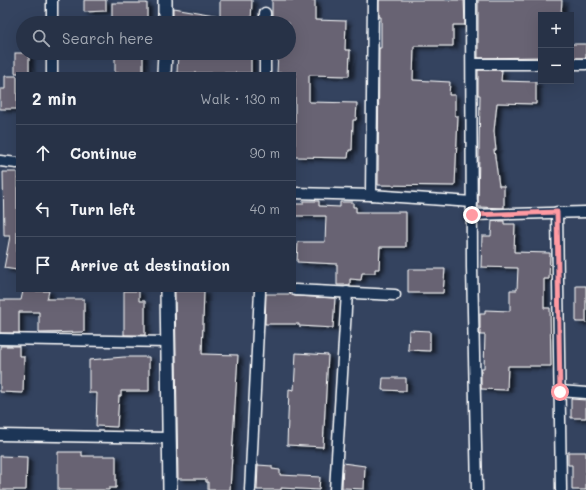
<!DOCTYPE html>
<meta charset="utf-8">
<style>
:root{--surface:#273247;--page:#333e52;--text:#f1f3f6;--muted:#a4aab4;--line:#434d60}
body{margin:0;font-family:Mali,sans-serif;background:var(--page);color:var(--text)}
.controls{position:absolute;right:12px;top:12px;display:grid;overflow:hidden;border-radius:0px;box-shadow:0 4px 16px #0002}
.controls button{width:36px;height:36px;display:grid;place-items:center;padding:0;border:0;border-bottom:1px solid var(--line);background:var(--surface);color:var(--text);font:20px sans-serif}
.stop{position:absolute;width:12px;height:12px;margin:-9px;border:3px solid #ff9aa2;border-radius:50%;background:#fff}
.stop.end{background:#ff9aa2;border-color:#fff;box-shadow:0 1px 4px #0008}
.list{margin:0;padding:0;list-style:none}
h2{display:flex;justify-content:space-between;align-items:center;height:52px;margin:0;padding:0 16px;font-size:17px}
h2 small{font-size:13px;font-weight:400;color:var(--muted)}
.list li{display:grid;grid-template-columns:26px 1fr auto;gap:12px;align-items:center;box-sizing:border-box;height:56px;padding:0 16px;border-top:1px solid var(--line)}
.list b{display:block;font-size:15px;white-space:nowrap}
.list em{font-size:13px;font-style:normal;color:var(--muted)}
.icon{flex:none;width:22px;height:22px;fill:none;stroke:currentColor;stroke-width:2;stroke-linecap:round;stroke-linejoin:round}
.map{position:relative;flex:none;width:586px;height:490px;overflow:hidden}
.search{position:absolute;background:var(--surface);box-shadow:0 4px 16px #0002;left:16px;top:16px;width:280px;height:44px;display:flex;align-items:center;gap:10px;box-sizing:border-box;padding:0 14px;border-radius:22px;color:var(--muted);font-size:15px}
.panel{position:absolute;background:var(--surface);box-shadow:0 4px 16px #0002;left:16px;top:72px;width:280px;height:220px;border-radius:0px}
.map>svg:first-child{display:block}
</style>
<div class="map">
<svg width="586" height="490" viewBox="0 0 586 490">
<defs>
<filter id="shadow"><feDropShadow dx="4.5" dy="2.5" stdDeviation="2" flood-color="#0009"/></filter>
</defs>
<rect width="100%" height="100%" fill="#34435f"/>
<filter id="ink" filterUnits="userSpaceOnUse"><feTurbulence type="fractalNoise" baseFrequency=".025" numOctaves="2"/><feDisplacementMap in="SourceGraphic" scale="8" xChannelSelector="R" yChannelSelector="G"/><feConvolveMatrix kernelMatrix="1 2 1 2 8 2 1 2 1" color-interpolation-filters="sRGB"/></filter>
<g filter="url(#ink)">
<g fill="#686473" stroke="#fff" filter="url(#shadow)">
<path d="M84,0H106V11L84,12Z"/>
<path d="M220,0H252L251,23H173V8L220,16Z"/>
<path d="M272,0H315V20L346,21L345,50H350L349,76L309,75V102L357,103L356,120H353L352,150H349L348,158L295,157V73H277L278,53H289V23H272Z"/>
<path d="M379,0H464L465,25H453V46H414L413,80L450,82L449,95H455V116H458L455,186L378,185L379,48H381V17H379Z"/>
<path d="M478,0H562L561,15H541V57L478,58Z"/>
<rect x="112" y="3" width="35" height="20"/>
<rect x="571" y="44" width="15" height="14"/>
<rect x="15" y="53" width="14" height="20"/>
<rect x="115" y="53" width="28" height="20"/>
<path d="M178,53H251V73H177Z"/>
<path d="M478,70H502L501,81L536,82V104L497,103L494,131L496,150H494L499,186H504V208L478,207L480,95H478Z"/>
<path d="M5,76H17V109H0V89H5Z"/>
<path d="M3,172H17V270L4,268L10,236H4Z"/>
<path d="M303,201H319V206L340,207V202H353V207H356V212H406V247H380L379,269H375V273H362L361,280L350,279V285H337V264L297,262L298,242H325L326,216H295V204H303Z"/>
<path d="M492,221H504V224H515L514,252L550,253L549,279H544V308H550L551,366H508L507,390L481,389V368H484L485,335H480V314H485V310L510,311V290H517L518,268L481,267L482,236H491Z"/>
<path d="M408,269H445L443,293H408Z"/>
<rect x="576" y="286" width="10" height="36"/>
<path d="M23,291H49L47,299H84V332L39,333V312H19V333H0V300H21Z"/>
<path d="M124,291H139V301H145V335H124Z"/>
<path d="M175,291H204L202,354L238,355L230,490H208V482H206V479H178Z"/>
<path d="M266,294H290L295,296L335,298L333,328L299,326V324H265Z"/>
<path d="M409,330L430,331V351L408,350Z"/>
<path d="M0,346H19V356H24L23,393L0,392Z"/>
<path d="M296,353L328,355L323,447L287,445L289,389L294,390Z"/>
<path d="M124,357H149V391H121V396H119L117,427L96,426L97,393H89V360Z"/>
<path d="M383,378H406V391L382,390Z"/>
<path d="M571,399L586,400V418H571Z"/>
<path d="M58,452H82V456H116V488H109V490H58Z"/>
<path d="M568,452H586V490H572V465H568Z"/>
<path d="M0,456L27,457L26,490H0Z"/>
<path d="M343,463L365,466L364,489L342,488Z"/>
<path d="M258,465L272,466V469L280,470V475L320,477L319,490L281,488V490H257Z"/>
</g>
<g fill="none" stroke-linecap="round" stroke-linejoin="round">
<g stroke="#fff" stroke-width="13">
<g id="minor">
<path d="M52,0V23"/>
<path d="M471,0L472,267L477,490"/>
<path d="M265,23V13"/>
<path d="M52,53V73"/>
<path d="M472,64H541"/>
<path d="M571,64H586"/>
<path d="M265,73V53"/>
<path d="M0,161L17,163"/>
<path d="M295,193L371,195L472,202"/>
<path d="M371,195L373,0"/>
<path d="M557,212L561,490"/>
<path d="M472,215L586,212"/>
<path d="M295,290L395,295"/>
<path d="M0,339L168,342"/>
<path d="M560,391L586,393"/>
<path d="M0,435L169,438"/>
<path d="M250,490L260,291"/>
<path d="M335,490L347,292"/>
</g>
</g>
<g stroke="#fff" stroke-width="16">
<g id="tertiary">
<path d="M165,23V0"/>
<path d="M164,73L165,53"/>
<path d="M167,291L170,490"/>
</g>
</g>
<use href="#minor" stroke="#1d3557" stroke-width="10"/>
<use href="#tertiary" stroke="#1d3557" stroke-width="13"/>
</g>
</g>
<g fill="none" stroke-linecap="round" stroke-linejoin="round" filter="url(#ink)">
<path stroke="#ff9aa2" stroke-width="5" d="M472,215L557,212L560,392"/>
</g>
</svg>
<div class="controls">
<button>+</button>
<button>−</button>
</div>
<div class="stop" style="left:560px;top:392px"></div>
<div class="stop end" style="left:472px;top:215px"></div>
<div class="search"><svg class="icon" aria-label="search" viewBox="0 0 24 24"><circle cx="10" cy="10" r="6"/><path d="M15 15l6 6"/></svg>Search here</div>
<section class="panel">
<h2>2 min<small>Walk · 130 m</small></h2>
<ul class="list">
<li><svg class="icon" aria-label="ahead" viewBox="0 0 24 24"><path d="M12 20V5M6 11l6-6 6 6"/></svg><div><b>Continue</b></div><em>90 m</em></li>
<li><svg class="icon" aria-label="left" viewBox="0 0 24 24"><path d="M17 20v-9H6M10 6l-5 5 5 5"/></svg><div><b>Turn left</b></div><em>40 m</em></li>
<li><svg class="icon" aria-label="arrive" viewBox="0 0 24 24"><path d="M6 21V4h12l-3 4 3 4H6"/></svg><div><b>Arrive at destination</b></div></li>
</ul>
</section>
</div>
